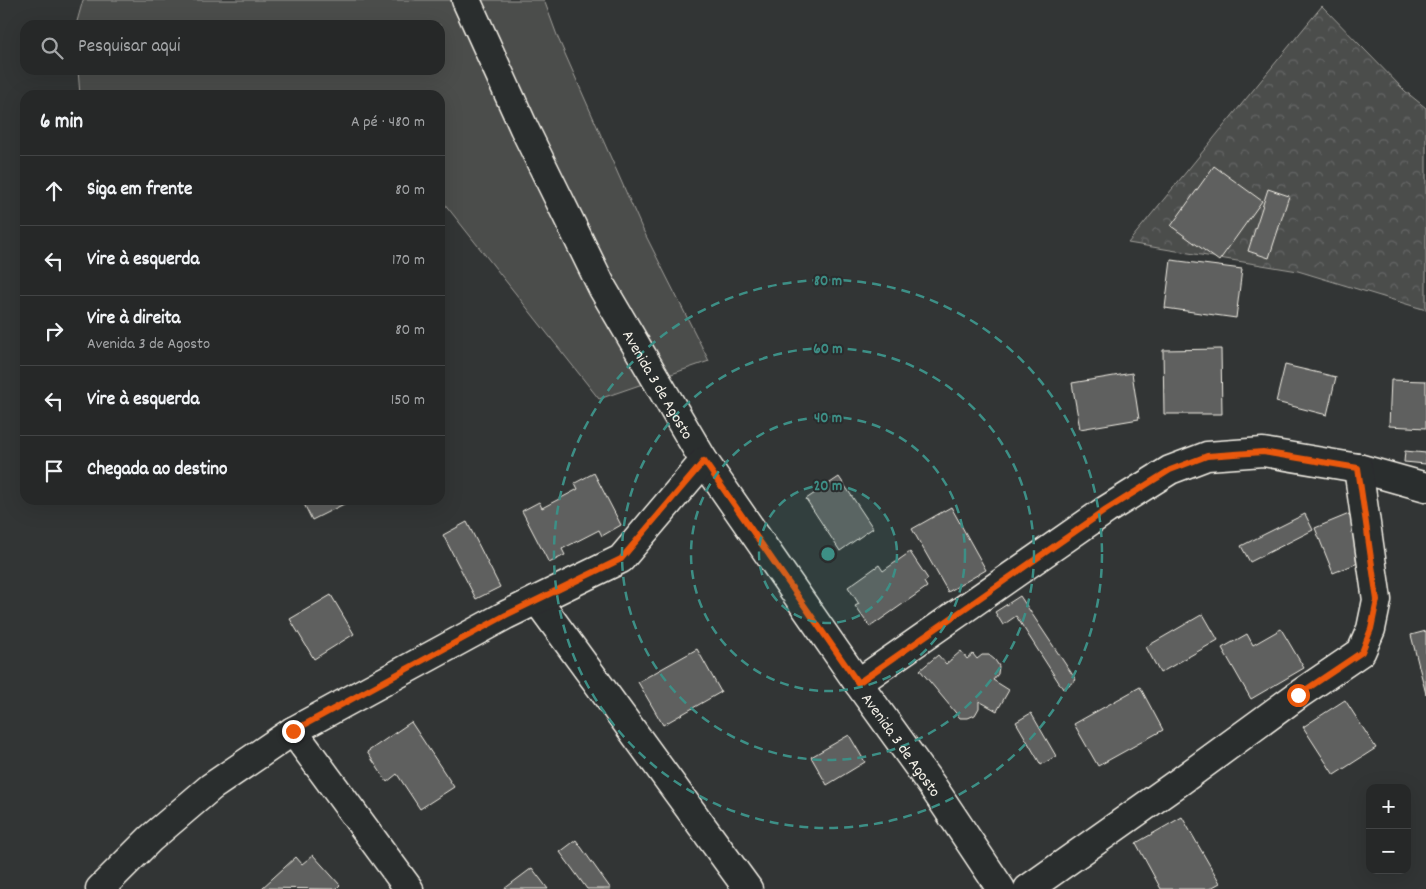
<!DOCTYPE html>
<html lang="pt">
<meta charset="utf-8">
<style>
:root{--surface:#262828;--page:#2e3030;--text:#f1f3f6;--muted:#a4a6a8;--line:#424445}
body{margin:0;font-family:Dekko,sans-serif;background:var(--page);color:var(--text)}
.controls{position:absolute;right:15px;bottom:15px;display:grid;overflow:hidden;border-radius:10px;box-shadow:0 5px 20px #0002}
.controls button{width:45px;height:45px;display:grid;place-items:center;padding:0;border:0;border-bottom:1px solid var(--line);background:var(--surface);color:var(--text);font:25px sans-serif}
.stop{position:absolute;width:15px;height:15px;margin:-11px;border:4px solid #ea580c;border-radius:50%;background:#fff}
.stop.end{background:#ea580c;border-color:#fff;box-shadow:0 1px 5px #0008}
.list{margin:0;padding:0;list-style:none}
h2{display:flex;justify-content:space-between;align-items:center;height:65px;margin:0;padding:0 20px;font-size:21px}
h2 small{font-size:16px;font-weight:400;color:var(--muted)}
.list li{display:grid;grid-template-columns:32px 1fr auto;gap:15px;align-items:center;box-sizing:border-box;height:70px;padding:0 20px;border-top:1px solid var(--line)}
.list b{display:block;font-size:19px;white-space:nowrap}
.list p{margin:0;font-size:16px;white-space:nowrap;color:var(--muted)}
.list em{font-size:16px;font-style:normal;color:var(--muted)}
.icon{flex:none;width:28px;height:28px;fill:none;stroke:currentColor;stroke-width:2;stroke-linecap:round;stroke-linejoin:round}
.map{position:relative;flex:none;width:1426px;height:889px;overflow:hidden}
.search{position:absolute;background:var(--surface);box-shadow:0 5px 20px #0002;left:20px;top:20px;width:425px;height:55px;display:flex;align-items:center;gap:12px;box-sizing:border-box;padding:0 18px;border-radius:15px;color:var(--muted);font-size:19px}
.panel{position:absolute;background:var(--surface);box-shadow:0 5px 20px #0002;left:20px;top:90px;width:425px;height:415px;border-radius:15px}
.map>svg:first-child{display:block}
</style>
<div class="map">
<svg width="1426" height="889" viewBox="0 0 1426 889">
<defs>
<pattern id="forest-crowns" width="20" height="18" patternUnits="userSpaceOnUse" patternTransform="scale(1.25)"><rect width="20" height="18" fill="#4b4d4c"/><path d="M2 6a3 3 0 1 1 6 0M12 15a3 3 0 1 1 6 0" fill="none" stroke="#666766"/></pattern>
</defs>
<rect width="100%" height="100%" fill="#323535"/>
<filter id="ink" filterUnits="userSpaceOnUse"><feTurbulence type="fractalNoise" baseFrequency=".02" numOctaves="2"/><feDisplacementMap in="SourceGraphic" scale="10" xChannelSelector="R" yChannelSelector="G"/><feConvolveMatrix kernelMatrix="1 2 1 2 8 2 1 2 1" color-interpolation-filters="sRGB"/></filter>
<g filter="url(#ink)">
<path fill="#4b4d4c" stroke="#a09f9a" d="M83,0H544L558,38L641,226L709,361L599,399L444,203L440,200V95H80L78,70H440V25H76Z"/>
<path fill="url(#forest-crowns)" stroke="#a09f9a" d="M1322,6L1405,91L1426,108V310L1298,271L1128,243Z"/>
<g fill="#5f605f" stroke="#f4f1e8">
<path d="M1214,166L1262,201L1219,261L1171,226Z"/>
<path d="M1268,189L1289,196L1269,258L1248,251Z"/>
<path d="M1171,260L1242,269L1236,318L1165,308Z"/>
<path d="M1221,349L1222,414H1164L1163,350Z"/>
<path d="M1285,365L1336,377L1327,415L1276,402Z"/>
<path d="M1132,373L1139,419L1080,429L1072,383Z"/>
<path d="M1391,380L1426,381V428L1389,426Z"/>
<path d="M1405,451L1426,453V464L1404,462Z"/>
<path d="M594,473L621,525L602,536L599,530L562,549L565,555L549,563L522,511L539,502L542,508L578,489L575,483Z"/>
<path d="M839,477L873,528L840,551L806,499Z"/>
<path d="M302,500H352L312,520Z"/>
<path d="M951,507L986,570L948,592L912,529Z"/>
<path d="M1305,514L1313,530L1250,562L1241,546Z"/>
<path d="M1349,514L1368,559L1333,573L1315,528Z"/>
<path d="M467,522L500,587L476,599L443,535Z"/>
<path d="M910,552L928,579L924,582L927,587L870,627L855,606L859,604L848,587L879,565L883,571Z"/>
<path d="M331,595L354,634L314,659L290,619Z"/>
<path d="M1020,596L1076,680L1063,689L1016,616L1003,625L995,612Z"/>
<path d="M1203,614L1218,640L1160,673L1146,647Z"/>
<path d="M1281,629L1304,668L1251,699L1222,648L1247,634L1253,645Z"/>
<path d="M1426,631V694L1411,635Z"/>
<path d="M697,649L721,692L663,725L638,682Z"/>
<path d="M961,651L967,659L973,654L977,659L982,655H989L995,660L999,666L998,674L993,680L1009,690L997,711L979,701V708L975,715L968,718H960L920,670L938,655L946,664Z"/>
<path d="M1140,687L1163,730L1098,766L1074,724Z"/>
<path d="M1345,700L1376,748L1334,775L1303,727Z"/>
<path d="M1031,713L1056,756L1041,765L1016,722Z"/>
<path d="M411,722L454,787L420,809L397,774L387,782L367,752Z"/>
<path d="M849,735L865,762L827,785L811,757Z"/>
<path d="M1182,817L1220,883L1209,889H1161L1136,843Z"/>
<path d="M576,840L611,889H587L560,852Z"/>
<path d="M313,855L340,885L336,889L262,888L296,857L302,864Z"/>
<path d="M532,868L548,889H504Z"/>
</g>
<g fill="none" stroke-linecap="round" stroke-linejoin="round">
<g stroke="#f4f1e8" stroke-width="31">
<g id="minor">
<path id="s1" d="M466,0L524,128L603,289L704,461L858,683L933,787L1001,889"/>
<path d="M537,600L748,889"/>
<path d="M858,683L1106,510L1170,470L1207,456L1263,452L1358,468L1426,487"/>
<path d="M293,731L409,889"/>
<path d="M100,889L150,839L211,787L293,731L506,615L621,559L704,461"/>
<path d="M1028,889L1182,780L1298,695L1361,652L1371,629L1377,600L1358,468"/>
</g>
</g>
<use href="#minor" stroke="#2a2d2e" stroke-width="28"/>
</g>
</g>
<g fill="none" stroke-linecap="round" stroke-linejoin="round" filter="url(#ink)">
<path stroke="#ea580c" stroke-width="6" d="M293,731L506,615L621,559L704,461L858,683L1106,510L1170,470L1207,456L1263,452L1358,468L1377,600L1371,629L1362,652L1298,695"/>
</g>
<circle cx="828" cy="554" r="69" fill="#3d8f86" fill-opacity=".12"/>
<g fill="none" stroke="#3d8f86" stroke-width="2.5" stroke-dasharray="9 6">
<circle cx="828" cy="554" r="69"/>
<circle cx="828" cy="554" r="137"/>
<circle cx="828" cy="554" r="206"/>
<circle cx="828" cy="554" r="274"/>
</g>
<g text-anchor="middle" stroke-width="4" stroke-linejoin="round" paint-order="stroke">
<g font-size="16" fill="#f4f1e8" stroke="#2a2d2e">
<text dy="6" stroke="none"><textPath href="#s1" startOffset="430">Avenida 3 de Agosto</textPath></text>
<text dy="6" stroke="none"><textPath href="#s1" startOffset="865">Avenida 3 de Agosto</textPath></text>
</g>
</g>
<circle cx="828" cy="554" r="8" fill="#3d8f86" stroke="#2a2d2e" stroke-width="2.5"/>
<g font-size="15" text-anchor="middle" font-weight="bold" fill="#3d8f86" stroke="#2a2d2e" stroke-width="4" stroke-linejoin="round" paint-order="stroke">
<text x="828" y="285">80 m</text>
<text x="828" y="353">60 m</text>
<text x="828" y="422">40 m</text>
<text x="828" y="490">20 m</text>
</g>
</svg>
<div class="controls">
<button>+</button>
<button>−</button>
</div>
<div class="stop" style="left:1298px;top:695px"></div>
<div class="stop end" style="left:293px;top:731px"></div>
<div class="search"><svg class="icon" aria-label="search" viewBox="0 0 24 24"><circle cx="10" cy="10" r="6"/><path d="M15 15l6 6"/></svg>Pesquisar aqui</div>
<section class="panel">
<h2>6 min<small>A pé · 480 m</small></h2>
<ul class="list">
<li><svg class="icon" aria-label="ahead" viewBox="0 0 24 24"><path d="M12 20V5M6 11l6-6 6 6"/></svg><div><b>Siga em frente</b></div><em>80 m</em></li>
<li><svg class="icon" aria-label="left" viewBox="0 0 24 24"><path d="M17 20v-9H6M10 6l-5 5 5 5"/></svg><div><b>Vire à esquerda</b></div><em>170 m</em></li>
<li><svg class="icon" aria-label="right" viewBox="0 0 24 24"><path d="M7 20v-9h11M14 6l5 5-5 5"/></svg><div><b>Vire à direita</b><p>Avenida 3 de Agosto</p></div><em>80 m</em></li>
<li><svg class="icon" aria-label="left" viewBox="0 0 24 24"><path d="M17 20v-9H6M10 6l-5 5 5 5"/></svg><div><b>Vire à esquerda</b></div><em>150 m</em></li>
<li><svg class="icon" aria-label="arrive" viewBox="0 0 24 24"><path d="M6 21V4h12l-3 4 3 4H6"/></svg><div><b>Chegada ao destino</b></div></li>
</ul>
</section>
</div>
